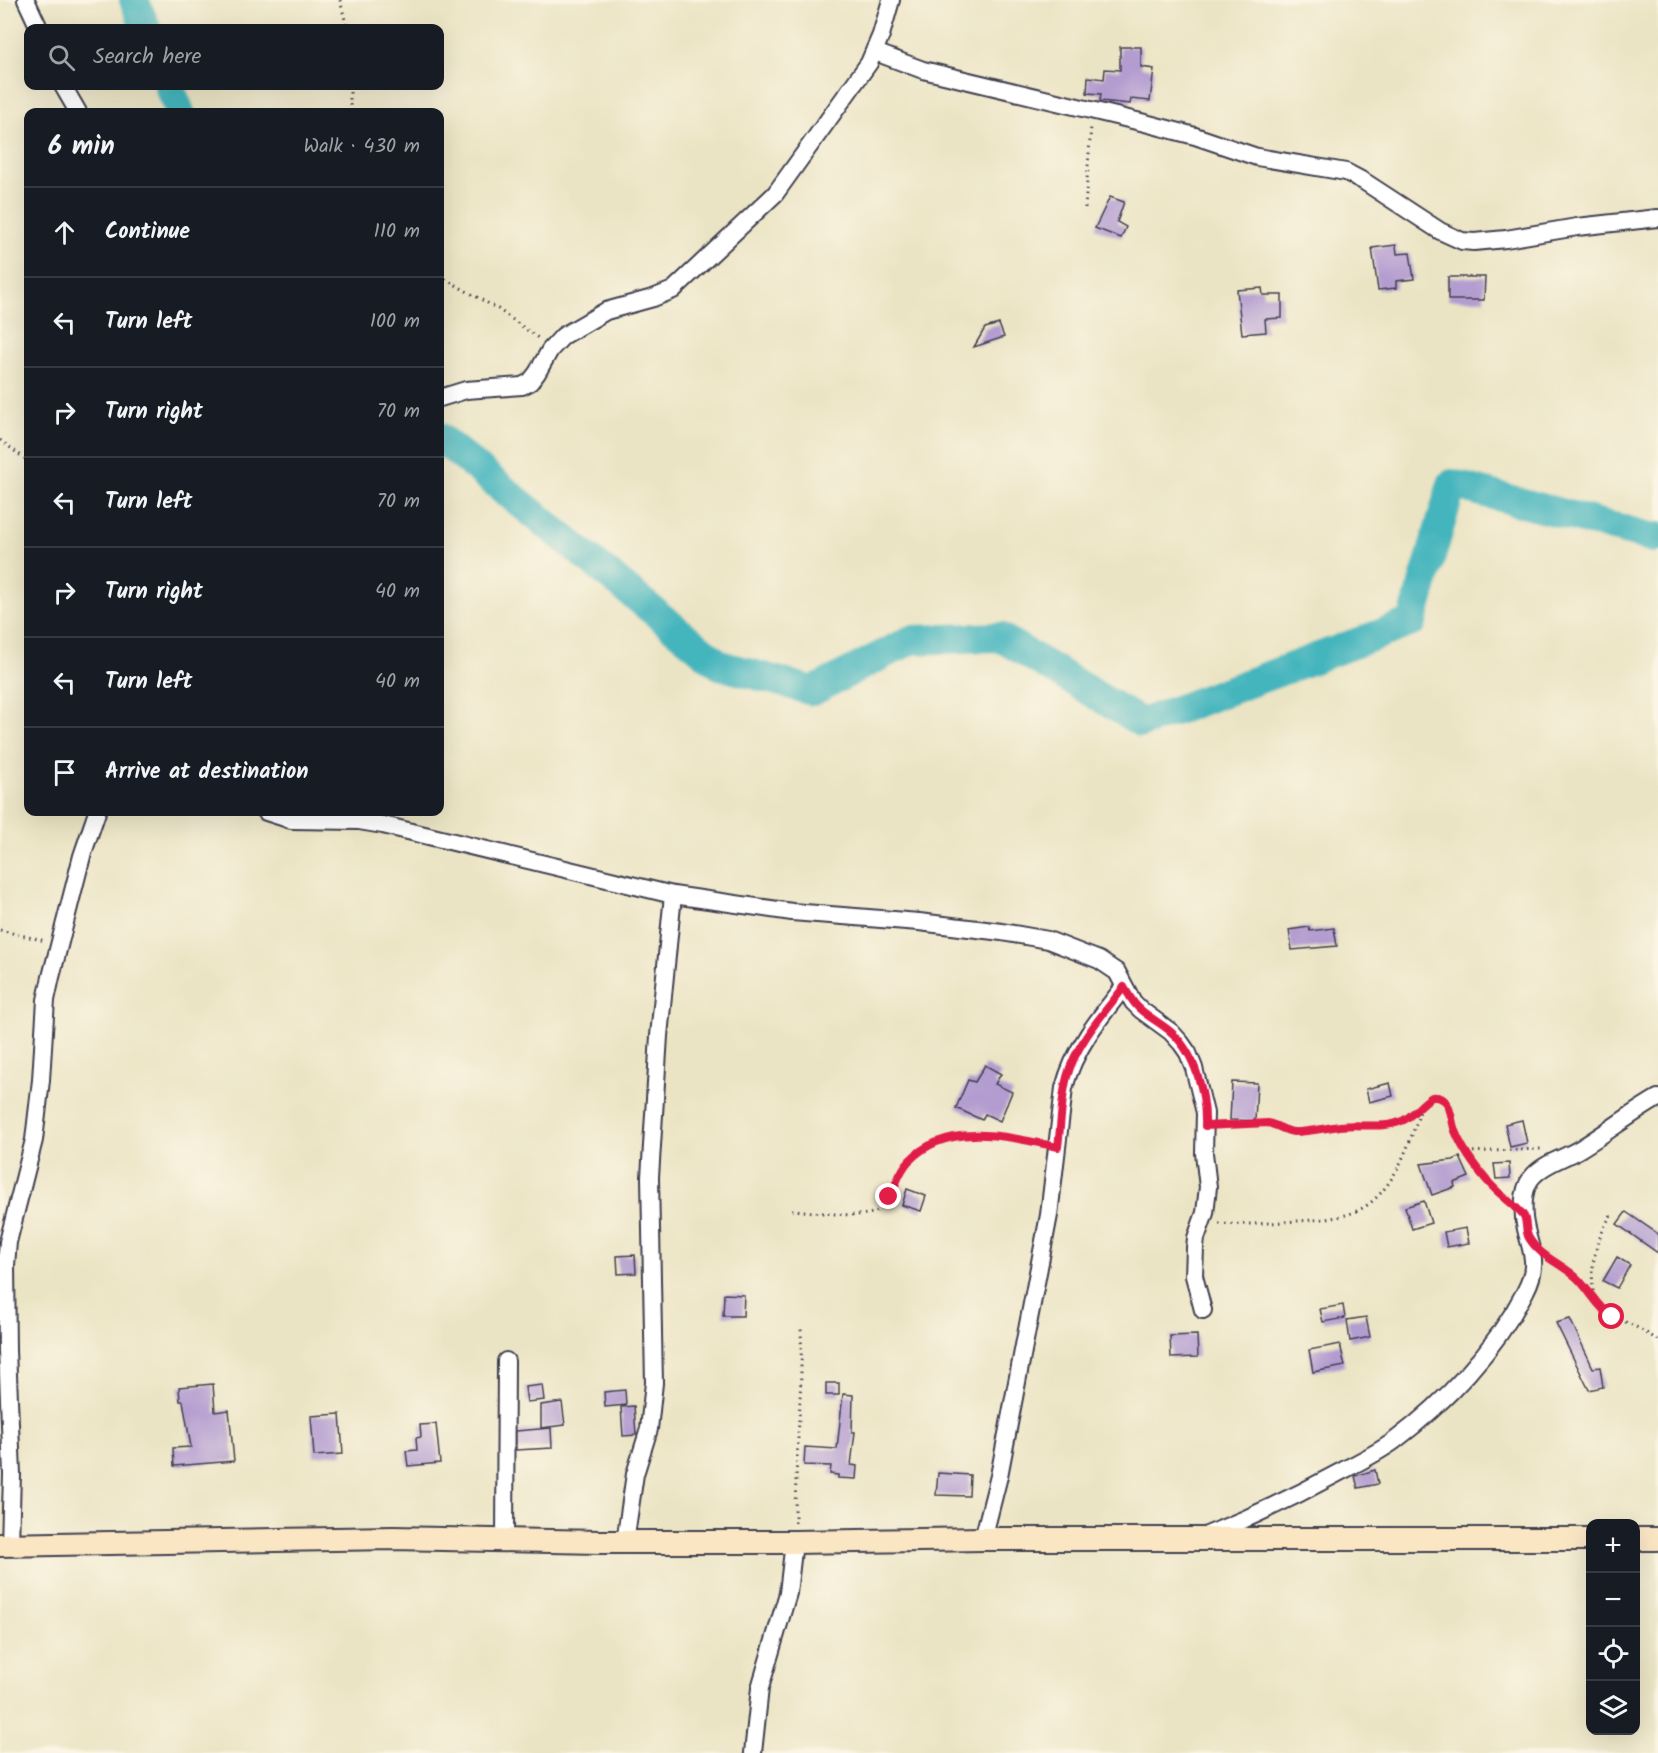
<!DOCTYPE html>
<meta charset="utf-8">
<style>
:root{--surface:#171b24;--page:#20242c;--text:#f1f3f6;--muted:#9ea1a6;--line:#363941}
body{margin:0;font-family:Kalam,sans-serif;background:var(--page);color:var(--text)}
.controls{position:absolute;right:18px;bottom:18px;display:grid;overflow:hidden;border-radius:12px;box-shadow:0 6px 24px #0002}
.controls button{width:54px;height:54px;display:grid;place-items:center;padding:0;border:0;border-bottom:2px solid var(--line);background:var(--surface);color:var(--text);font:30px sans-serif}
.stop{position:absolute;width:18px;height:18px;margin:-14px;border:4px solid #e11d48;border-radius:50%;background:#fff}
.stop.end{background:#e11d48;border-color:#fff;box-shadow:0 2px 6px #0008}
.list{margin:0;padding:0;list-style:none}
h2{display:flex;justify-content:space-between;align-items:center;height:78px;margin:0;padding:0 24px;font-size:26px}
h2 small{font-size:20px;font-weight:400;color:var(--muted)}
.list li{display:grid;grid-template-columns:39px 1fr auto;gap:18px;align-items:center;box-sizing:border-box;height:90px;padding:0 24px;border-top:2px solid var(--line)}
.list b{display:block;font-size:22px;white-space:nowrap}
.list em{font-size:20px;font-style:normal;color:var(--muted)}
.icon{flex:none;width:33px;height:33px;fill:none;stroke:currentColor;stroke-width:2;stroke-linecap:round;stroke-linejoin:round}
.map{position:relative;flex:none;width:1658px;height:1753px;overflow:hidden}
.search{position:absolute;background:var(--surface);box-shadow:0 6px 24px #0002;left:24px;top:24px;width:420px;height:66px;display:flex;align-items:center;gap:15px;box-sizing:border-box;padding:0 21px;border-radius:12px;color:var(--muted);font-size:22px}
.panel{position:absolute;background:var(--surface);box-shadow:0 6px 24px #0002;left:24px;top:108px;width:420px;height:708px;border-radius:12px}
.map>svg:first-child{display:block}
</style>
<div class="map">
<svg width="1658" height="1753" viewBox="0 0 1658 1753">
<rect width="100%" height="100%" fill="#fcf5e5"/>
<filter id="ink" filterUnits="userSpaceOnUse"><feTurbulence type="fractalNoise" baseFrequency=".0167" numOctaves="2"/><feDisplacementMap in="SourceGraphic" scale="12" xChannelSelector="R" yChannelSelector="G"/><feConvolveMatrix kernelMatrix="1 2 1 2 8 2 1 2 1" color-interpolation-filters="sRGB"/></filter>
<filter id="wash" filterUnits="userSpaceOnUse"><feTurbulence type="fractalNoise" baseFrequency=".008" numOctaves="4" result="noise"/><feDisplacementMap in="SourceGraphic" scale="24" xChannelSelector="R" yChannelSelector="G"/><feGaussianBlur stdDeviation="1.35" result="paint"/><feColorMatrix in="noise" values="0 0 0 0 0 0 0 0 0 0 0 0 0 0 0 0 0 1.4 0 .05"/><feComposite in="paint" operator="in"/></filter>
<g filter="url(#wash)">
<rect width="100%" height="100%" fill="#ebe4c4"/>
<g fill="none" stroke-linecap="round" stroke-linejoin="round">
<g stroke="#45b5bd" stroke-width="30">
<path d="M134,0L146,28"/>
<path d="M169,86L180,112"/>
<path d="M440,438L720,665L813,691L911,640L1000,637L1142,723L1412,622L1452,484L1654,538L1658,537"/>
</g>
</g>
<g id="blocks">
<g fill="#b39cd0">
<path d="M1120,47H1141V67L1154,69L1150,101L1131,99L1130,104L1100,101L1101,94L1087,93L1088,77L1104,79L1105,69L1120,70Z"/>
<path d="M1110,197L1124,202L1117,222L1126,227L1121,238L1095,228Z"/>
<path d="M1396,245L1397,254L1410,253L1414,279L1396,281V288L1378,290L1372,248Z"/>
<path d="M1448,277H1485L1484,300H1448Z"/>
<path d="M1262,288L1263,295H1282V318L1265,319L1266,332L1242,334L1237,290Z"/>
<path d="M999,324L1004,337L974,347L985,328Z"/>
<path d="M1309,927L1310,931L1334,928L1337,946L1292,950L1289,930Z"/>
<path d="M985,1065L1001,1074L995,1084L1012,1092L1000,1121L985,1114L982,1120L956,1108L968,1080L975,1082Z"/>
<path d="M1232,1082L1257,1083L1255,1121L1230,1120Z"/>
<path d="M1390,1083L1393,1096L1369,1102L1366,1089Z"/>
<path d="M1522,1120L1527,1143L1510,1147L1505,1124Z"/>
<path d="M1460,1157L1469,1177L1454,1183L1455,1187L1432,1195L1421,1164L1453,1160Z"/>
<path d="M1509,1163L1510,1178L1496,1179L1494,1164Z"/>
<path d="M907,1189L926,1196L921,1211L902,1205Z"/>
<path d="M1424,1201L1431,1223L1412,1229L1405,1207Z"/>
<path d="M1626,1212L1658,1234V1253L1617,1224Z"/>
<path d="M1466,1228L1469,1243L1447,1247L1444,1232Z"/>
<path d="M635,1255L636,1273L618,1274L617,1256Z"/>
<path d="M1617,1257L1630,1265L1617,1288L1603,1281Z"/>
<path d="M724,1294L744,1295L743,1316H723Z"/>
<path d="M1343,1305L1345,1318L1323,1322L1320,1309Z"/>
<path d="M1366,1317L1370,1337L1350,1341L1347,1320Z"/>
<path d="M1570,1319L1593,1368L1600,1367L1603,1387L1589,1390L1556,1323Z"/>
<path d="M1197,1335L1198,1357L1171,1358L1170,1336Z"/>
<path d="M1340,1344L1345,1366L1313,1372L1309,1350Z"/>
<rect x="826" y="1383" width="13" height="12"/>
<path d="M213,1384L215,1412L229,1410L234,1461L174,1466L173,1448L191,1447L183,1401H180L179,1387Z"/>
<path d="M542,1385L544,1400L527,1402L525,1387Z"/>
<path d="M625,1390L626,1405L605,1407L604,1392Z"/>
<path d="M843,1394L853,1395L852,1432H855L851,1465L857,1466L856,1479L838,1478V1475L830,1474L831,1466L804,1465L805,1447L837,1449Z"/>
<path d="M562,1402L565,1425L541,1428V1405Z"/>
<path d="M634,1406L636,1435L623,1436L621,1407Z"/>
<path d="M340,1414L343,1454L314,1456L311,1416Z"/>
<path d="M436,1424L440,1463L408,1466L406,1451L417,1450L416,1438L421,1437L420,1425Z"/>
<path d="M551,1428L552,1448L516,1450V1431Z"/>
<path d="M1375,1470L1378,1484L1358,1488L1355,1476Z"/>
<path d="M938,1473L970,1475L969,1496L936,1495Z"/>
</g>
</g>
</g>
<g filter="url(#ink)">
<use href="#blocks" fill-opacity="0" stroke="#403f50" stroke-width="1.5"/>
<g fill="none" stroke-linecap="round" stroke-linejoin="round">
<g stroke="#403f50" stroke-width="20">
<g id="minor">
<path d="M26,0L39,28"/>
<path d="M875,52L923,70L1145,123L1195,136L1257,157L1346,172L1365,182L1440,231L1462,241L1474,242L1506,239L1577,227L1658,218"/>
<path d="M63,86L78,112"/>
<path d="M440,398L466,390L522,386L530,382L537,373L550,350L563,336L606,311L653,298L673,290L775,194L869,63L881,35L891,0"/>
<path d="M266,812L291,820L359,821L383,825L673,895L792,912L919,922L1002,932L1048,940L1099,960L1117,972L1133,1002L1141,1010L1171,1032L1181,1043L1188,1053L1194,1068L1205,1113L1204,1153L1208,1187L1205,1213L1196,1238L1195,1248L1194,1276L1203,1310"/>
<path d="M1207,1535C1252,1517 1296,1496 1338,1473C1357,1463 1376,1454 1394,1441C1446,1402 1495,1350 1525,1292C1542,1260 1528,1249 1524,1218C1523,1203 1523,1186 1534,1175C1545,1163 1564,1158 1578,1150C1605,1134 1630,1114 1658,1098"/>
<path d="M505,1539L506,1361"/>
<path d="M983,1539L999,1476L1049,1215L1064,1088C1074,1049 1099,1018 1124,987"/>
<path d="M625,1542L635,1474L649,1429L654,1383L650,1177L659,1036L673,895"/>
<path d="M10,1545L12,1474L7,1350L6,1265L8,1242L34,1140L41,1080L46,1000L51,977L82,856L97,812"/>
<path d="M753,1753L760,1688L788,1593L794,1542"/>
</g>
</g>
<g stroke="#403f50" stroke-width="26">
<g id="secondary">
<path d="M1636,1539H1658"/>
<path d="M0,1545L393,1538L600,1542H794L983,1539H1590"/>
</g>
</g>
<g stroke="#403f50" stroke-width="3" stroke-dasharray="1.5 4.5" stroke-linecap="butt">
<path d="M340,0L347,28"/>
<path d="M350,86V112"/>
<path d="M1085,208L1091,126"/>
<path d="M440,276L498,309L538,338"/>
<path d="M0,440L28,461"/>
<path d="M0,930L45,941"/>
<path d="M1221,1126L1268,1123L1277,1124L1291,1132L1315,1130L1341,1126L1391,1124L1406,1118L1426,1101L1437,1096L1448,1104L1459,1140L1475,1166L1507,1201"/>
<path d="M1467,1152L1541,1149"/>
<path d="M792,1210C811,1211 858,1219 875,1212C889,1207 894,1186 900,1175C927,1122 994,1134 1042,1144"/>
<path d="M1219,1224C1245,1225 1271,1223 1297,1221C1315,1220 1335,1219 1352,1213C1393,1198 1409,1145 1421,1108"/>
<path d="M1548,1258L1577,1278L1603,1311L1638,1328L1658,1340"/>
<path d="M1594,1297C1589,1267 1596,1238 1613,1212"/>
<path d="M795,1523C795,1457 803,1392 801,1327"/>
</g>
<use href="#minor" stroke="#fff" stroke-width="16"/>
<use href="#secondary" stroke="#fbe6c4" stroke-width="22"/>
</g>
</g>
<g fill="none" stroke-linecap="round" stroke-linejoin="round" filter="url(#ink)">
<path stroke="#e11d48" stroke-width="8" d="M889,1197C896,1186 899,1171 909,1161C947,1120 1010,1137 1058,1147C1061,1124 1061,1100 1067,1077C1076,1044 1103,1014 1124,987C1129,995 1133,1004 1141,1010C1150,1018 1162,1024 1171,1032C1196,1054 1206,1095 1205,1126L1268,1123C1277,1125 1285,1131 1294,1132C1310,1132 1324,1128 1340,1126C1361,1123 1383,1130 1404,1120C1415,1114 1421,1103 1432,1097C1452,1095 1450,1117 1455,1131C1463,1151 1481,1176 1497,1191C1503,1197 1521,1210 1524,1216C1527,1222 1525,1232 1529,1238C1541,1258 1563,1264 1578,1279C1591,1292 1597,1307 1612,1317"/>
</g>
</svg>
<div class="controls">
<button>+</button>
<button>−</button>
<button><svg class="icon" aria-label="locate" viewBox="0 0 24 24"><circle cx="12" cy="12" r="6"/><path d="M12 2v4M12 18v4M2 12h4M18 12h4"/></svg></button>
<button><svg class="icon" aria-label="layers" viewBox="0 0 24 24"><path d="M12 4l9 5-9 5-9-5zM3 14l9 5 9-5"/></svg></button>
</div>
<div class="stop" style="left:1612px;top:1317px"></div>
<div class="stop end" style="left:889px;top:1197px"></div>
<div class="search"><svg class="icon" aria-label="search" viewBox="0 0 24 24"><circle cx="10" cy="10" r="6"/><path d="M15 15l6 6"/></svg>Search here</div>
<section class="panel">
<h2>6 min<small>Walk · 430 m</small></h2>
<ul class="list">
<li><svg class="icon" aria-label="ahead" viewBox="0 0 24 24"><path d="M12 20V5M6 11l6-6 6 6"/></svg><div><b>Continue</b></div><em>110 m</em></li>
<li><svg class="icon" aria-label="left" viewBox="0 0 24 24"><path d="M17 20v-9H6M10 6l-5 5 5 5"/></svg><div><b>Turn left</b></div><em>100 m</em></li>
<li><svg class="icon" aria-label="right" viewBox="0 0 24 24"><path d="M7 20v-9h11M14 6l5 5-5 5"/></svg><div><b>Turn right</b></div><em>70 m</em></li>
<li><svg class="icon" aria-label="left" viewBox="0 0 24 24"><path d="M17 20v-9H6M10 6l-5 5 5 5"/></svg><div><b>Turn left</b></div><em>70 m</em></li>
<li><svg class="icon" aria-label="right" viewBox="0 0 24 24"><path d="M7 20v-9h11M14 6l5 5-5 5"/></svg><div><b>Turn right</b></div><em>40 m</em></li>
<li><svg class="icon" aria-label="left" viewBox="0 0 24 24"><path d="M17 20v-9H6M10 6l-5 5 5 5"/></svg><div><b>Turn left</b></div><em>40 m</em></li>
<li><svg class="icon" aria-label="arrive" viewBox="0 0 24 24"><path d="M6 21V4h12l-3 4 3 4H6"/></svg><div><b>Arrive at destination</b></div></li>
</ul>
</section>
</div>
